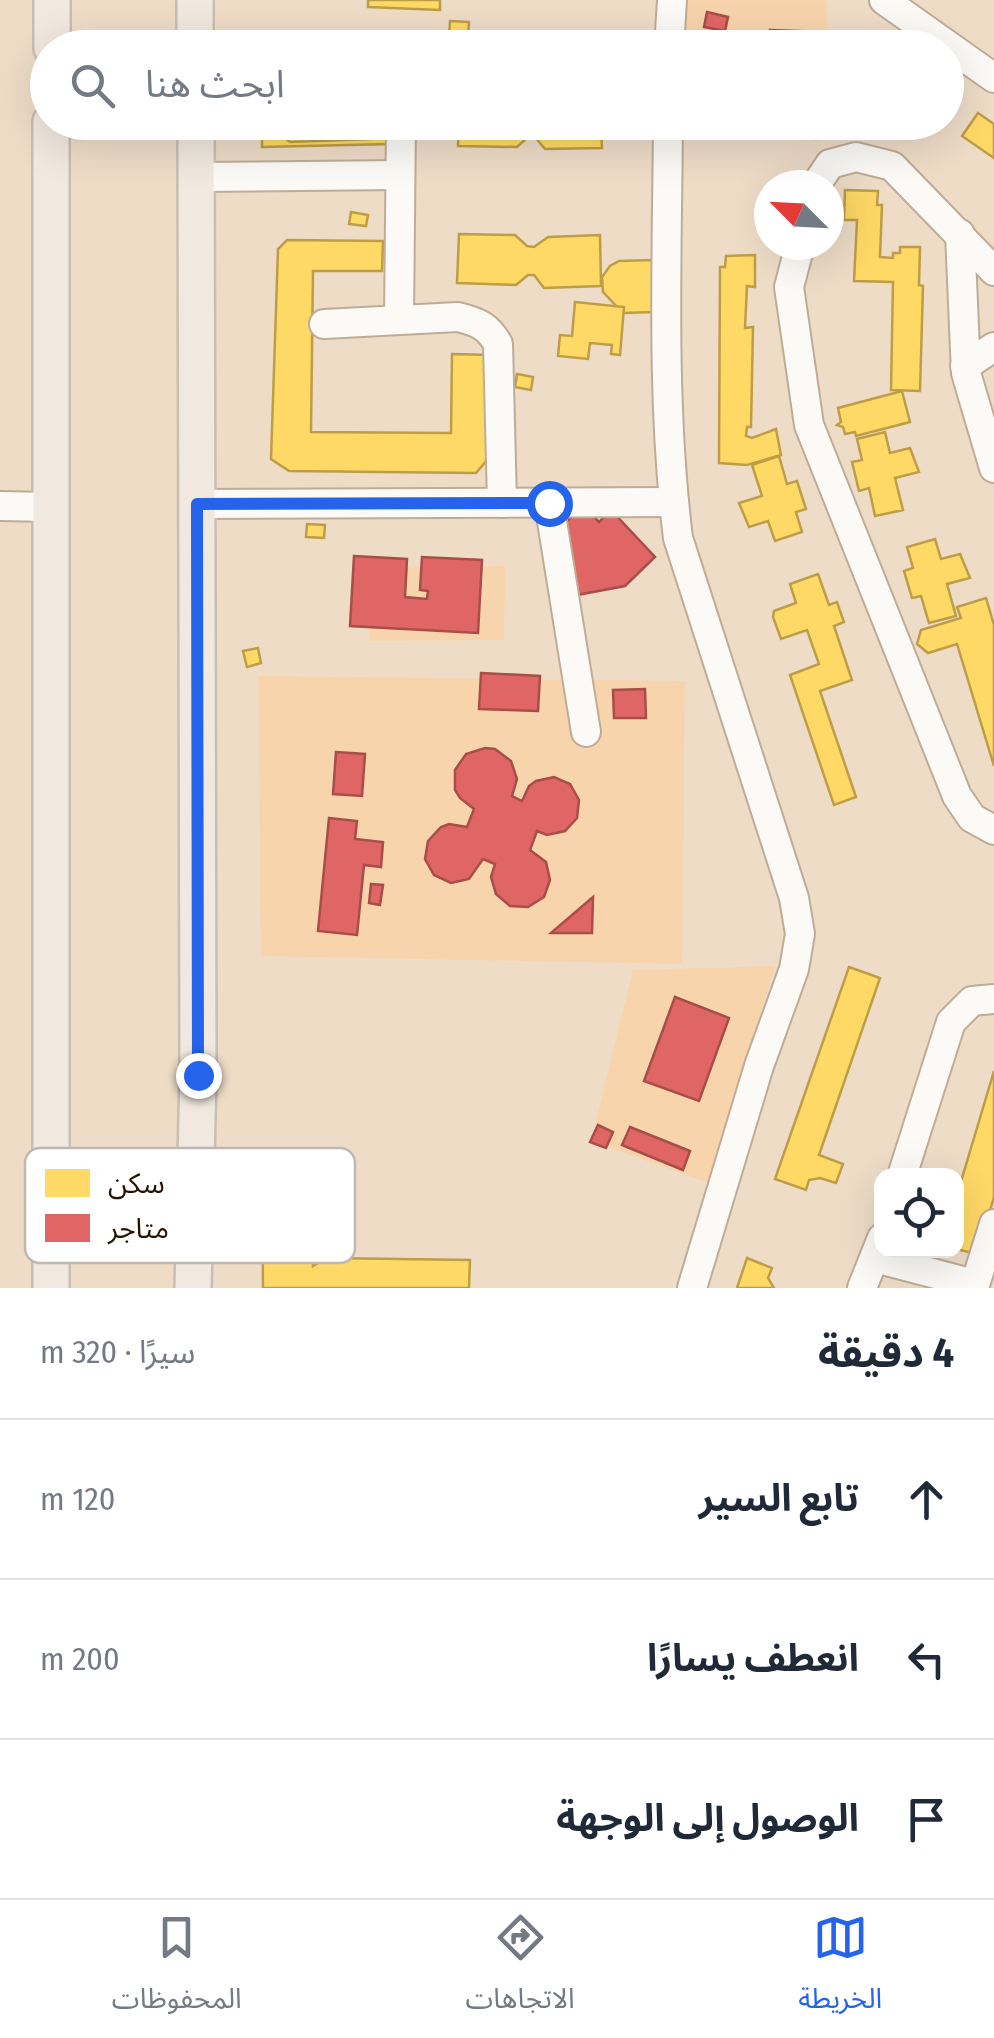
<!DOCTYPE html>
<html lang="ar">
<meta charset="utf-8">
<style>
:root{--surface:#fff;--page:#f2f2f3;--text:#1f2937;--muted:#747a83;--line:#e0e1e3;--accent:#2563eb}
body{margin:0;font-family:"Fira Sans Condensed","Noto Sans Arabic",sans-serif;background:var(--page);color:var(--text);direction:rtl}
.controls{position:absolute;right:30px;bottom:30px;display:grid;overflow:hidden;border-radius:20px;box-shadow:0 10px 40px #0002}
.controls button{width:90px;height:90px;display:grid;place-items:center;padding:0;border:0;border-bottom:2px solid var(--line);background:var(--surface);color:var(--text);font:50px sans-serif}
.compass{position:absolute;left:754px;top:170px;width:90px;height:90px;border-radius:50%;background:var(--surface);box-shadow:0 10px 40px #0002;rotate:294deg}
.stop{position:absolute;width:30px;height:30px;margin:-22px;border:8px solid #2563eb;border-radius:50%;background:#fff}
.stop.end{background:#2563eb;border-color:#fff;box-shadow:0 2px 10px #0008}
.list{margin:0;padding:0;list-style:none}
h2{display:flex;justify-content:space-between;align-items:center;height:130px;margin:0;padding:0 40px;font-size:42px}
h2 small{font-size:32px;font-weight:400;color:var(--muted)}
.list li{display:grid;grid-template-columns:65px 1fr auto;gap:30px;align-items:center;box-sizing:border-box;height:160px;padding:0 40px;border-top:2px solid var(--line)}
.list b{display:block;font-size:38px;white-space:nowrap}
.list em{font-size:32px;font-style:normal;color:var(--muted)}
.icon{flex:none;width:55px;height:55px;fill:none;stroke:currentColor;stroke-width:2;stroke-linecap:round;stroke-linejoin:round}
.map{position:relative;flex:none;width:994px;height:1288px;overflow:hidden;direction:ltr}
.search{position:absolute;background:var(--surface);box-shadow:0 10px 40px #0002;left:30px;right:30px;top:30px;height:110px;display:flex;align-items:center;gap:25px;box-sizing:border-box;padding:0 35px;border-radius:55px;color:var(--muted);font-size:38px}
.sheet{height:610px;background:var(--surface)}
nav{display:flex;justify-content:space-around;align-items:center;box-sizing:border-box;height:140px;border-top:2px solid var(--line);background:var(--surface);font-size:28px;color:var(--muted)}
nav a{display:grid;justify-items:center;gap:5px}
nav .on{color:var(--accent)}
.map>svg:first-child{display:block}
</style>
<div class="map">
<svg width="994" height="1288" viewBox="0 0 994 1288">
<rect width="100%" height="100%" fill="#eedcc7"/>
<g fill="#f7d4ac">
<path d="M686,0H827V47L684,48Z"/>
<path d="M505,566L504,640L369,641L368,568Z"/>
<path d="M258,676L685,681L682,964L261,956Z"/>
<path d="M775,966L709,1183L591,1141L633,970Z"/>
</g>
<g fill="#ffd966" stroke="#be9d47" stroke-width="2.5">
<path d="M368,0H440V10L368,7Z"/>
<path d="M450,21L469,22L468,38L449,37Z"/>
<path d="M978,113L994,124V158L962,136Z"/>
<path d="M262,122H391V144L262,147Z"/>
<path d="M278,122H386V127L371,139L290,142L278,133Z"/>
<path d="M459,122H601L602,148L545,149L535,137H528L517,147L458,146Z"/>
<path d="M800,124L816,125V139L799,138Z"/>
<path d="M845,190L878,191L877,205H882L880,257L893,258V253H900V247H920L919,285L923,286L920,391L891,390L893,282L854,281L857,220H844Z"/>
<path d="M351,212L368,215L366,226L349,224Z"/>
<path d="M459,234L515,235L527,246L534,247L548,237L600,235L601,286L544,288L534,275H528L516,285L457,283Z"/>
<path d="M287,240L383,241L382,271H313L311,432L451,433L452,354L492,355L487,381V460L476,473L289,471L271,459L278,249Z"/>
<path d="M755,255V287L747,286L745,328L753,327L751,427H747L746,436L752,438L776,429L781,455L747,465L719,463L720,267H725L726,256Z"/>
<path d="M653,260V312L623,313L603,292L602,277L610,266L619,261Z"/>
<path d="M575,302L624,307L620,355L611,354L612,345L590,343L588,359L558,356L560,335L572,336Z"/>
<path d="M517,374L533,377L531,390L515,387Z"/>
<path d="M902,391L910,422L856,436L855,432L845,434L843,427L837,425L841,422L838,408Z"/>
<path d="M885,432L890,453L910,448L919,472L895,478L903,510L875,516L869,488L859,491L852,462L862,460L857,439Z"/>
<path d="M779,456L787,484L797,481L806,509L796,512L802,532L775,541L768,521L749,527L739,503L762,496L752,465Z"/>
<path d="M307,524L325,525L324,538L306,537Z"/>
<path d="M935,539L941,559L960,554L970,578L947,584L956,616L929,623L921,596L912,598L904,571L913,568L907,547Z"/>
<path d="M818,574L829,605L837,602L844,622L834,626L852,680L820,691L856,797L834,805L790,675L819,664L807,630L781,639L773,617L774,611L796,603L790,584Z"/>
<path d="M986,598L994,625V766L957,644L928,653L917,644L921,630L961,618L957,607Z"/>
<path d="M258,648L261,663L247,667L243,651Z"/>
<path d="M849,967L880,978L819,1155L843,1164L836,1183L820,1178L809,1180L806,1190L775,1179Z"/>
<path d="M994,1071V1197L977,1254L956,1249L957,1195Z"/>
<path d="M262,1168L314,1173L313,1266L327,1258L470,1260L469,1288H263Z"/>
<path d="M747,1258L772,1268L768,1278L774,1288H737Z"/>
</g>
<g fill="#e06666" stroke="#a84d47" stroke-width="2.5">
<path d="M707,12L728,17L725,31L704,27Z"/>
<path d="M770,30L825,32L824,48H770Z"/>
<path d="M679,32L733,33L732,48H679Z"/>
<path d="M583,506L599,522L611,510L655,557L625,586L561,598L547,540Z"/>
<path d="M354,556L407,559L405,597L427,599L428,591L420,590L422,557L482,560L478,633L350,626Z"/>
<path d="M481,673L540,676L538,711L479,709Z"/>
<path d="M645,689L646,718H614L613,690Z"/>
<path d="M485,748L495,749L511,761L517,779L512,796L522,801L529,786L536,781L554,777L570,784L579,800L577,818L565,831L547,835L537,831L530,850L546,862L550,880L544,897L528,907L510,906L496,894L491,877L495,864L483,859L469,879L451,883L434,875L425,859L428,841L441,827L449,824L467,827L474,809L460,798L455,790V770L466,754Z"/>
<path d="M336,752L365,754L362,796L333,794Z"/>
<path d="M329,818L357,821L355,839L383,842L381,867L364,865L357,935L318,931Z"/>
<path d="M371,884L383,885L380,905L369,903Z"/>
<path d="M593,897L592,933H551Z"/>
<path d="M675,997L729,1018L699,1101L644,1081Z"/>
<path d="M598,1125L613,1132L606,1148L590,1142Z"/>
<path d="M630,1127L690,1151L683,1170L622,1145Z"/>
</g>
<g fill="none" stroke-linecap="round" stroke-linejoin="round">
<g stroke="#beac97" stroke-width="32">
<g id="minor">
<path d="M884,0L994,78"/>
<path d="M669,48L672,0"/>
<path d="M668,122C667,261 661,401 678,538L794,898L800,934L794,969L759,1066L692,1288"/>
<path d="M196,177L400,175"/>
<path d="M816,185L830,164L856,157L892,166L994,271"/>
<path d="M960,234L966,373L994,468"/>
<path d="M800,245L789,287L809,425L957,796L972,818L994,830"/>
<path d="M399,320L401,122"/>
<path d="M324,324L458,317C478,322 488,326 498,344L502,503"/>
<path d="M965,366L994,347"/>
<path d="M549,503L586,732"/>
<path d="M197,504L674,502"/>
<path d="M0,506L50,507"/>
<path d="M902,1176L951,1022L972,1001L994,999"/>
<path d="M875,1258L974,1284"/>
<path d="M862,1288L882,1238"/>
<path d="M974,1288L994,1224"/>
</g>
</g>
<g stroke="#c9beb3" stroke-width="40">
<g id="major">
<path d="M195,0V48"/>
<path d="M52,48V0"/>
<path d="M51,1288V122"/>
<path d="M193,1288L198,1075L196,122"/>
</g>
</g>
<use href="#minor" stroke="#fcfaf7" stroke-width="28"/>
<use href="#major" stroke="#f1e9df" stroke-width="35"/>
</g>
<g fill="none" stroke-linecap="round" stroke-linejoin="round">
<path stroke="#2563eb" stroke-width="12" d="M198,1075L197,504L549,503"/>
</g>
<rect x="25" y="1148" width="330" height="115" rx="15" fill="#fff" stroke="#beb8b2" stroke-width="2.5"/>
<rect x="45" y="1169" width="45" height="28" fill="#ffd966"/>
<rect x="45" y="1214" width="45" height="28" fill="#e06666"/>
<g font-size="28" fill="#251200">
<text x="108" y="1193">سكن</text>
<text x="108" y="1238">متاجر</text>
</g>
</svg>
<div class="controls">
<button><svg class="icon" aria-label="locate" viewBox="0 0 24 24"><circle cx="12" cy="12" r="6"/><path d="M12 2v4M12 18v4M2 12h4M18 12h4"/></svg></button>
</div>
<svg class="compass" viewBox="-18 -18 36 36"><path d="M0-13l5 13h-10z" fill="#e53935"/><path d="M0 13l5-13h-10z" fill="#747a83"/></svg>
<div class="stop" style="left:549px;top:503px"></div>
<div class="stop end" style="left:198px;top:1075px"></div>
<div class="search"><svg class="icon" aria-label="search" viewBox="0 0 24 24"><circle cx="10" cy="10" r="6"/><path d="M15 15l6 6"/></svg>ابحث هنا</div>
</div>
<section class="sheet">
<h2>4 دقيقة<small>سيرًا · 320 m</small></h2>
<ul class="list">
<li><svg class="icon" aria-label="ahead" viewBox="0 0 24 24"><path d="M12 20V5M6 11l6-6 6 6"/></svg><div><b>تابع السير</b></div><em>120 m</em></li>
<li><svg class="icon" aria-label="left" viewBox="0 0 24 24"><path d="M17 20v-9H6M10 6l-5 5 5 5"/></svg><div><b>انعطف يسارًا</b></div><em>200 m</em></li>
<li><svg class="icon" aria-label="arrive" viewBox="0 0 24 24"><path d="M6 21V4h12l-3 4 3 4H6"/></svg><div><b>الوصول إلى الوجهة</b></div></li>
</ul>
</section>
<nav>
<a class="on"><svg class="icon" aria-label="map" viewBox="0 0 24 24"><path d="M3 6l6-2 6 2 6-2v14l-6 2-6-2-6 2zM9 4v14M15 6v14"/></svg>الخريطة</a>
<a><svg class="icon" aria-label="directions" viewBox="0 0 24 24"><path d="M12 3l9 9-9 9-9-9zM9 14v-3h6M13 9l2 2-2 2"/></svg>الاتجاهات</a>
<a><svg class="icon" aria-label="saved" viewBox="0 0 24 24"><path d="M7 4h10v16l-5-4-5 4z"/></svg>المحفوظات</a>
</nav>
